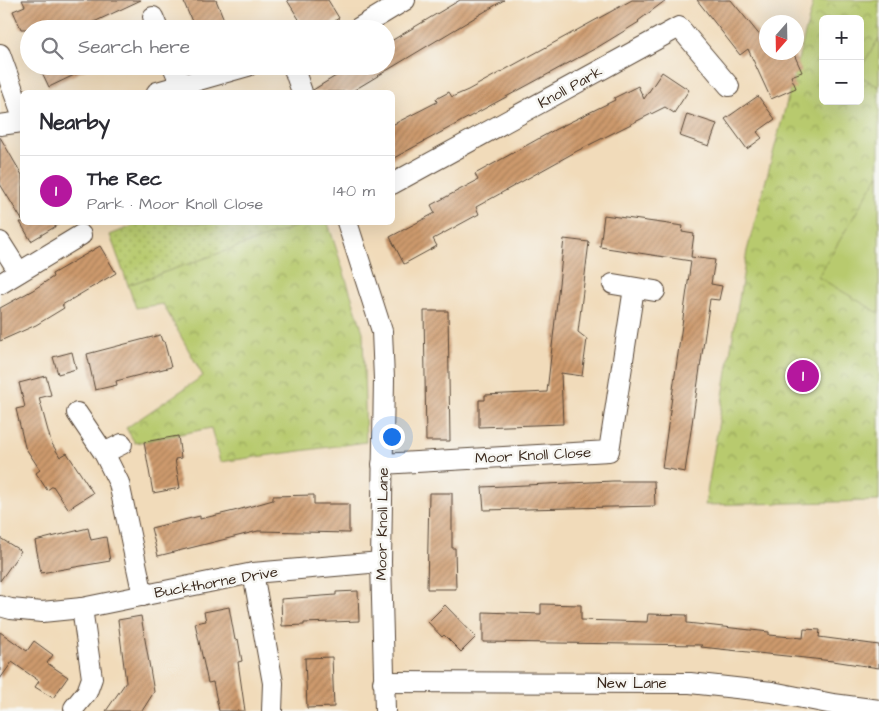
<!DOCTYPE html>
<meta charset="utf-8">
<style>
:root{--surface:#fff;--page:#f7f7f7;--text:#2b2b33;--muted:#7c7c81;--line:#e1e1e2;--accent:#b5179e}
body{margin:0;font-family:"Architects Daughter",sans-serif;background:var(--page);color:var(--text)}
.controls{position:absolute;right:15px;top:15px;display:grid;overflow:hidden;border-radius:8px;box-shadow:0 5px 20px #0002}
.controls button{width:45px;height:45px;display:grid;place-items:center;padding:0;border:0;border-bottom:1px solid var(--line);background:var(--surface);color:var(--text);font:25px sans-serif}
.compass{position:absolute;left:759px;top:15px;width:45px;height:45px;border-radius:50%;background:var(--surface);box-shadow:0 5px 20px #0002;rotate:200deg}
.you{position:absolute;left:391px;top:436px;width:18px;height:18px;margin:-12px;border:4px solid #fff;border-radius:50%;background:#1a73e8;box-shadow:0 0 0 8px #1a73e833}
.badge{display:grid;place-items:center;width:32px;height:32px;border-radius:50%;background:var(--accent);color:#fff;font-size:16px;font-weight:700}
.pin{position:absolute;translate:-50% -50%;border:2px solid #fff;box-shadow:0 1px 5px #0006}
.list{margin:0;padding:0;list-style:none}
h2{display:flex;justify-content:space-between;align-items:center;height:65px;margin:0;padding:0 20px;font-size:21px}
h2 small{font-size:16px;font-weight:400;color:var(--muted)}
.list li{display:grid;grid-template-columns:32px 1fr auto;gap:15px;align-items:center;box-sizing:border-box;height:70px;padding:0 20px;border-top:1px solid var(--line)}
.list b{display:block;font-size:19px;white-space:nowrap}
.list p{margin:0;font-size:16px;white-space:nowrap;color:var(--muted)}
.list em{font-size:16px;font-style:normal;color:var(--muted)}
.icon{flex:none;width:28px;height:28px;fill:none;stroke:currentColor;stroke-width:2;stroke-linecap:round;stroke-linejoin:round}
.map{position:relative;flex:none;width:879px;height:711px;overflow:hidden}
.search{position:absolute;background:var(--surface);box-shadow:0 5px 20px #0002;left:20px;top:20px;width:375px;height:55px;display:flex;align-items:center;gap:12px;box-sizing:border-box;padding:0 18px;border-radius:28px;color:var(--muted);font-size:19px}
.panel{position:absolute;background:var(--surface);box-shadow:0 5px 20px #0002;left:20px;top:90px;width:375px;height:135px;border-radius:8px}
.map>svg:first-child{display:block}
</style>
<div class="map">
<svg width="879" height="711" viewBox="0 0 879 711">
<defs>
<pattern id="grass-dots" width="8" height="8" patternUnits="userSpaceOnUse" patternTransform="scale(1.25)"><rect width="8" height="8" fill="#b8ca6e"/><path d="M2 2h.1M6 6h.1" fill="none" stroke="#97a45a" stroke-width="1.8" stroke-linecap="round"/></pattern>
<pattern id="park-crowns" width="20" height="18" patternUnits="userSpaceOnUse" patternTransform="scale(1.25)"><rect width="20" height="18" fill="#b8ca6e"/><path d="M2 6a3 3 0 1 1 6 0M12 15a3 3 0 1 1 6 0" fill="none" stroke="#97a45a"/></pattern>
<pattern id="building-hatch" width="6" height="6" patternUnits="userSpaceOnUse" patternTransform="scale(1.25)"><rect width="6" height="6" fill="#cd9a6d"/><path d="M-1 1l2-2M0 6l6-6M5 7l2-2" fill="none" stroke="#a87e59"/></pattern>
</defs>
<rect width="100%" height="100%" fill="#f6f6f2"/>
<filter id="ink" filterUnits="userSpaceOnUse"><feTurbulence type="fractalNoise" baseFrequency=".02" numOctaves="2"/><feDisplacementMap in="SourceGraphic" scale="10" xChannelSelector="R" yChannelSelector="G"/><feConvolveMatrix kernelMatrix="1 2 1 2 8 2 1 2 1" color-interpolation-filters="sRGB"/></filter>
<filter id="wash" filterUnits="userSpaceOnUse"><feTurbulence type="fractalNoise" baseFrequency=".0096" numOctaves="4" result="noise"/><feDisplacementMap in="SourceGraphic" scale="20" xChannelSelector="R" yChannelSelector="G"/><feGaussianBlur stdDeviation="1.12" result="paint"/><feColorMatrix in="noise" values="0 0 0 0 0 0 0 0 0 0 0 0 0 0 0 0 0 1.4 0 .05"/><feComposite in="paint" operator="in"/></filter>
<g filter="url(#wash)">
<rect width="100%" height="100%" fill="#f1dbba"/>
<path fill="url(#grass-dots)" stroke="#7a7a46" d="M140,223H309L128,285L110,235Z"/>
<g fill="url(#park-crowns)" stroke="#7a7a46" fill-rule="evenodd">
<path d="M814,0H879V501L705,505L747,251ZM823,19H860V101H823Z"/>
<path d="M309,222L328,223L363,332L366,442L220,462L211,428L135,443L126,428L203,376L163,304L136,308L128,285Z"/>
</g>
<g fill="#b8ca6e" stroke="#7a7a46">
<path d="M879,38V87L860,76V69Z"/>
<path d="M879,174V313L818,277Z"/>
</g>
<g id="blocks">
<g fill="url(#building-hatch)">
<path d="M22,0H141L79,29H21L13,11L25,6Z"/>
<path d="M183,0H216L225,22L209,29H195Z"/>
<path d="M287,0H328L339,18L322,29H305Z"/>
<path d="M460,0H504L351,92H314L313,90L352,66H386V44Z"/>
<path d="M632,0H666L638,21L639,22L598,47L392,159V125L437,102L436,99L449,92L452,97L468,90Z"/>
<path d="M697,0H731L766,43V52H793L802,72L791,76L796,88L771,99L748,49L740,55Z"/>
<path d="M39,66H93L49,87Z"/>
<path d="M662,72L689,90L674,113L665,107L577,151L476,207L479,214L433,239L437,246L404,264L390,237L435,213L431,205L478,180L475,174L556,129L615,100L614,98L638,86L644,99Z"/>
<path d="M758,96L775,119L757,132L762,138L747,149L725,119Z"/>
<path d="M687,114L717,124L709,146L680,136Z"/>
<path d="M0,137L22,175V220L0,184Z"/>
<path d="M604,215L683,226L682,232L694,234L691,257L715,260L711,284L722,286L719,300L710,299L685,472L662,468L691,261L600,247Z"/>
<path d="M20,222H63L31,241Z"/>
<path d="M564,239L589,242L578,332L587,339L582,376L561,373L563,424L479,427V400H485V395L547,392Z"/>
<path d="M100,246L116,273L62,305L64,308L36,325L0,341V308L33,290L53,277L52,274Z"/>
<path d="M424,311H448L450,441H426Z"/>
<path d="M160,335L162,341H164L171,367L116,381L117,385L95,390L87,354Z"/>
<path d="M72,352L76,369L58,374L53,357Z"/>
<path d="M46,376L51,395L39,398L51,442L60,457L67,453L93,493L68,509L53,486L47,490L36,473L40,470L25,447L16,409L25,407L19,383Z"/>
<path d="M178,436L181,458L175,459L180,488L153,493L144,442Z"/>
<path d="M613,481H654L655,506L484,510L482,487Z"/>
<path d="M429,493H452V548H455L456,589H427Z"/>
<path d="M314,495V504H349V533L258,531L158,556L151,528L200,516V519L234,511L273,500V496Z"/>
<path d="M88,528L91,540L106,537L110,561L41,573L35,541Z"/>
<path d="M0,538L21,551L0,581Z"/>
<path d="M358,591L359,621L304,623V625L282,626L281,599L336,595V592Z"/>
<path d="M541,604L581,605V620L647,622L648,614L687,615V623L769,632V635L803,638L804,629L820,630L819,637L879,645V668L833,661L701,647L702,645L483,642V612L541,614Z"/>
<path d="M445,605L476,637L461,652L444,635L442,637L428,622Z"/>
<path d="M229,607L235,640L238,639L242,661L238,662L245,711H219L213,682L208,683L195,623L206,621L204,612Z"/>
<path d="M141,616L154,692L142,711H106L126,682L118,620Z"/>
<path d="M0,632L27,651L34,641L53,655L47,663L68,677L53,698L35,687L39,681L12,662L0,679Z"/>
<path d="M332,657L334,707L307,708L305,658Z"/>
</g>
</g>
</g>
<g filter="url(#ink)">
<use href="#blocks" fill-opacity="0" stroke="#564535" stroke-width="1"/>
<g fill="none" stroke-linecap="round" stroke-linejoin="round">
<g stroke="#564535" stroke-width="22">
<g id="minor">
<path d="M153,17L158,29"/>
<path d="M357,29L405,0"/>
<path d="M0,54L22,115"/>
<path d="M173,66L181,85"/>
<path d="M293,66L302,92"/>
<path d="M157,92L248,66"/>
<path d="M0,125L22,122"/>
<path d="M392,184L679,27L729,86"/>
<path d="M347,222L382,331L384,379L381,562L385,711"/>
<path d="M0,242L19,272"/>
<path d="M0,284L81,235"/>
<path d="M613,284L655,291"/>
<path d="M77,413L104,453L119,483L143,596"/>
<path d="M104,453L122,444"/>
<path d="M382,464L609,451L634,288"/>
<path d="M253,573L273,683L272,711"/>
<path d="M0,606L11,609L42,612L82,608L253,573L381,562"/>
<path d="M383,682L690,683L772,692L833,704L879,710"/>
<path d="M74,708L87,692L92,678L82,608"/>
</g>
</g>
<use href="#minor" stroke="#fff" stroke-width="20"/>
</g>
</g>
<g text-anchor="middle" stroke-width="5" stroke-linejoin="round" paint-order="stroke">
<g font-size="15" fill="#3b2a1e" stroke="#f6f6f2">
<text transform="translate(570 87) rotate(-29)" y="5">Knoll Park</text>
<text transform="translate(533 455) rotate(-3)" y="5">Moor Knoll Close</text>
<text transform="translate(382 524) rotate(-89)" y="5">Moor Knoll Lane</text>
<text transform="translate(216 582) rotate(-10)" y="5">Buckthorne Drive</text>
<text x="632" y="688">New Lane</text>
</g>
</g>
</svg>
<div class="controls">
<button>+</button>
<button>−</button>
</div>
<svg class="compass" viewBox="-18 -18 36 36"><path d="M0-13l5 13h-10z" fill="#e53935"/><path d="M0 13l5-13h-10z" fill="#7c7c81"/></svg>
<div class="you"></div>
<div class="pin badge" style="left:803px;top:376px">1</div>
<div class="search"><svg class="icon" aria-label="search" viewBox="0 0 24 24"><circle cx="10" cy="10" r="6"/><path d="M15 15l6 6"/></svg>Search here</div>
<section class="panel">
<h2>Nearby<small></small></h2>
<ul class="list">
<li><span class="badge">1</span><div><b>The Rec</b><p>Park · Moor Knoll Close</p></div><em>140 m</em></li>
</ul>
</section>
</div>
